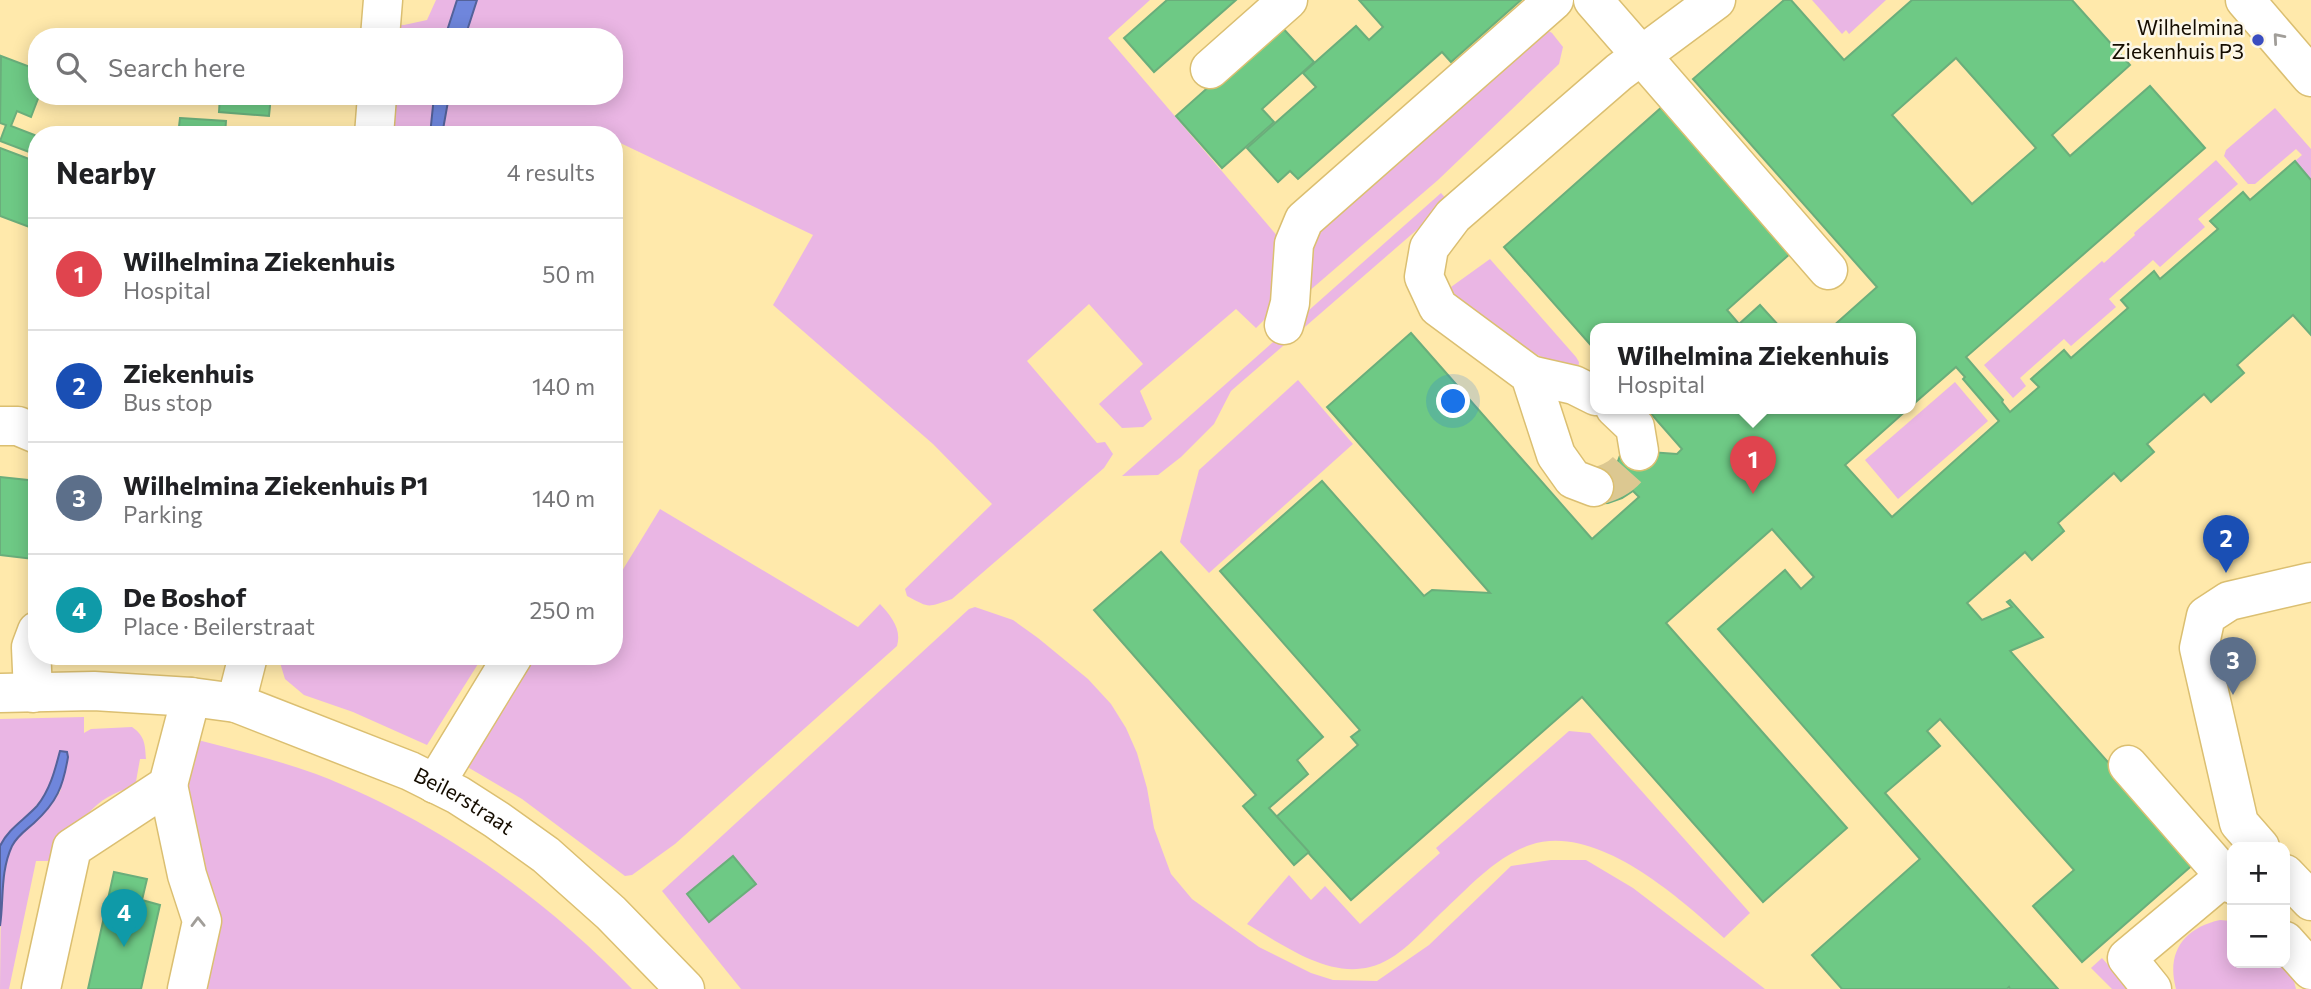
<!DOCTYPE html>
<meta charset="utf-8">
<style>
:root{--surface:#fff;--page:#f6f6f6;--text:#202124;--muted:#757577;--line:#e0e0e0;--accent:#3a4dc0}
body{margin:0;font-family:Commissioner,sans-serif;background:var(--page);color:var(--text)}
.controls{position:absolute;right:21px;bottom:21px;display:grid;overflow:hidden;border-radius:14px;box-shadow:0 4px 18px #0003}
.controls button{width:63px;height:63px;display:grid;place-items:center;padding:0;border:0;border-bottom:2px solid var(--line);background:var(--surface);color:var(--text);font:35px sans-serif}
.you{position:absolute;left:1454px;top:402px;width:24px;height:24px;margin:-18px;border:5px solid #fff;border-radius:50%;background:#1a73e8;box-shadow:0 0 0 10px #1a73e833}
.badge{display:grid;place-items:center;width:46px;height:46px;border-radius:50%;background:var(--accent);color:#fff;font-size:23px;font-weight:700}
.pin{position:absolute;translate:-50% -58px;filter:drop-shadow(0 2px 4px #0008)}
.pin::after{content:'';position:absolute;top:37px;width:24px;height:21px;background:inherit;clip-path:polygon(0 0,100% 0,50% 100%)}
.popup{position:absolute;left:1590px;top:323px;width:326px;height:91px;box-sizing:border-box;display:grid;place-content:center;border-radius:14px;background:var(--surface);filter:drop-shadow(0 2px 5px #0005);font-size:23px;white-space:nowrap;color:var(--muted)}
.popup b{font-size:26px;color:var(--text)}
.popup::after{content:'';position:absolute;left:50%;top:100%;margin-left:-14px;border:14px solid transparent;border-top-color:var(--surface)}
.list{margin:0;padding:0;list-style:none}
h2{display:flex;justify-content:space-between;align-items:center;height:91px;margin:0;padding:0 28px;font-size:30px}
h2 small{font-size:23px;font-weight:400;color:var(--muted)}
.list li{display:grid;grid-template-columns:46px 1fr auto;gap:21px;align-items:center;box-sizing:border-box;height:112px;padding:0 28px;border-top:2px solid var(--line)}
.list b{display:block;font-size:26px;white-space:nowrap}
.list p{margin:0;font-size:23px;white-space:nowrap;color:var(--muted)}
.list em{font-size:23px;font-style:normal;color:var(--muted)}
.icon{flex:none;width:38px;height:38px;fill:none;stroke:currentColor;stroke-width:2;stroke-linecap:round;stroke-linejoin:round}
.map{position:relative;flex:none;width:2311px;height:989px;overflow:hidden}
.search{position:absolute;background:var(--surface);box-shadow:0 4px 18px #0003;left:28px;top:28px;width:595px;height:77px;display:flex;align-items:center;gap:18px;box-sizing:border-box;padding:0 24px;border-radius:28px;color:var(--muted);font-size:26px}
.panel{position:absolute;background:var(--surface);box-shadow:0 4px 18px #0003;left:28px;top:126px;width:595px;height:539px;border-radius:28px}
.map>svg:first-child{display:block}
</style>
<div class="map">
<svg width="2311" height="989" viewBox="0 0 2311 989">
<rect width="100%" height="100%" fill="#ffe9ab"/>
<g fill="#eab6e4">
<path d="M436,0H457L445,37H389L390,24L404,25L427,20Z"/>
<path d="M477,0H1150L1108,38L1285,245L1271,313L1256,328L1236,309L1140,391L1152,419L1143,427L1122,428L1099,404L1143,364L1089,304L1027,361L1097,443L1105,442L1113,454L1104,468L952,599C926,608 930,608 907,596L905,589L992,504L933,444L773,305L813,235L614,140V135H604L596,131L595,135H442L449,96H614V37H465Z"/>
<path d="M1812,0H1886L1849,34L1846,30L1842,34Z"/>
<path d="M1544,28L1552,33L1563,47L1559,64L1438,180L1308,292L1309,229Z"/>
<path d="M396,96H434L430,135H393Z"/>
<path d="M2275,108L2311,149V180L2295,161L2302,155L2296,149L2255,184H2248L2224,156L2226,150Z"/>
<path d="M2216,160L2238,184L2198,219L2205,227L2160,267L2153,260L2109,299L2116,307L2071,346L2064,339L2020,378L2026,386L2013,398L1984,365L2102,261L2104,263L2135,235L2134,233Z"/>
<path d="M1441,193L1449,202L1231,391L1214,424L1181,457L1158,475L1122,476Z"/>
<path d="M1490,259L1576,357L1579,362L1578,371L1567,370L1465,318L1448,300L1451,287Z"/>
<path d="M1298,380L1353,444L1209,573L1180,542L1199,470Z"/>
<path d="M1955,382L1988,421L1898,499L1865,460Z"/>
<path d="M660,509L858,627L880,604C891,616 902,629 897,646L675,844L632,875L625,876L522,799L459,762L527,656H614V584Z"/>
<path d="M975,607L1013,620L1038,638L1088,679L1111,704L1126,728L1137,753L1147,788L1154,828L1171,874L1192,899L1259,947L1311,973L1333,980L1377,981L1429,945L1511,866L1551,860H1586L1633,888L1765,989H741L662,891L969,609Z"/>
<path d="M278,656H483L427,745L353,712L304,695L285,679Z"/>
<path d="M84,717V733L91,729L132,727C145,736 145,744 146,759H140L135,787C93,795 76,827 57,861H36L9,989H0L1,892L5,860L12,844L52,804L60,792L68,757L60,751C55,771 49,793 34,808C22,821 8,830 0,846V719Z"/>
<path d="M1569,731L1590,733L1750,913L1724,938C1679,897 1595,822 1530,845C1496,856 1467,889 1441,913C1421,932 1399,960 1370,967C1327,978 1282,944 1247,924L1289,875L1311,900L1325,886L1360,924L1440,853L1436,848Z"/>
<path d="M198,740C237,750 277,760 316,774C436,820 543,896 632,989H194L181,815Z"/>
<path d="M2220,920L2232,921V963H2285L2293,977L2296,989H2176C2166,952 2184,928 2220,920Z"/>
<path d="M2102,958L2129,989H2112L2091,968Z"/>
</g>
<g fill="#6f86dc" stroke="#54629a" stroke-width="2">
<path d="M457,0H477L465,37H445Z"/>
<path d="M434,96H449L442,135H430Z"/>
<path d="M60,751L67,752L68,757C63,787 57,802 34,823C26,830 17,836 12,846C0,872 4,899 0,926V846C8,829 24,820 37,806C50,790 55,770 60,751Z"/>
</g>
<g fill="#6ec985" stroke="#6aae7b" stroke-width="2" fill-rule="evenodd">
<path d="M1167,0H1236L1154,72L1124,38Z"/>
<path d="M1359,0H1521L1451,62L1442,52L1298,179L1290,171L1278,182L1247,148L1316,87L1303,73L1356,26L1369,40L1383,27Z"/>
<path d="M1784,0H1791L1844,60L1912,0H2072L2130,65L2052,135L2070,156L2150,86L2205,148L1966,357L2003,400L2002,402L2010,412L2039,387L2031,379L2064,350L2071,358L2128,308L2121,300L2154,271L2160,279L2218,229L2210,221L2243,192L2250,200L2295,161L2311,180V335L2293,315L2237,365L2244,373L2211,402L2204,394L2147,444L2154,452L2121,481L2114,473L2058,523L2064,531L2032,560L2025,552L1967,603L1982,620L2012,607L2007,602L2010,600L2043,637L2010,651L2196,862L2082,962L2033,906L2074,870L1940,719L1927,731L1940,746L1885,793L2058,989H2010L2009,987L2007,989H1842L1812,955L1920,859L1718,629L1785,570L1801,589L1814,577L1772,529L1666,623L1847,828L1763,902L1582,697L1351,900L1276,817L1358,745L1351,737L1360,730L1220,571L1322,481L1424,596L1432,590L1490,593L1327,407L1411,333L1592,539L1639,497L1633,491L1622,498L1608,503L1593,504L1603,473L1613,468L1618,461L1622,450L1677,454L1682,449L1646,408H1909L1845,465L1892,517L1999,421L1963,379L1965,377L1956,367L1910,407V328H1831L1877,287L1693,79ZM1956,58L2036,148L1972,204L1892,115Z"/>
<path d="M1279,24L1314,62L1262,109L1274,122L1222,168L1176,116Z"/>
<path d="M1,56L33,68L29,78L37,82V96H39L31,117L17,111L11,126L37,136V155L0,141L6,125L0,123Z"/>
<path d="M220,96H271L269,116L219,112Z"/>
<path d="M1663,106L1792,252L1727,310L1739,324L1760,305L1781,328H1596V351L1504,247Z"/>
<path d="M180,118L226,121L225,135H178Z"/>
<path d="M0,148L37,162V216L32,228L0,216Z"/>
<path d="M0,477L37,481V528L33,559L0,555Z"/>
<path d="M1161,552L1323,737L1297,760L1308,774L1269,808L1309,852L1294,865L1243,806L1256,795L1094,610Z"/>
<path d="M733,856L756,884L709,922L687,894Z"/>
<path d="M114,872L147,879L142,900L160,905L141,989H88Z"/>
</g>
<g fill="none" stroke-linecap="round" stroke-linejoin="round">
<path stroke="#dcc891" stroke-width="38" stroke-dasharray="38 19" stroke-linecap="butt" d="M1594,487C1618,481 1628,473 1639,451"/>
<g stroke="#dbbf71" stroke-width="41">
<g id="minor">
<path d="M1593,0L1828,270"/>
<path d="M2245,0L2311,77"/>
<path d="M380,37L383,0"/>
<path d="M1210,69L1288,0"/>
<path d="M374,135L377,96"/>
<path d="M1284,325L1290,303L1294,244L1304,220L1554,0"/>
<path d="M1530,375L1574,385L1596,396"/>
<path d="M1615,408L1635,427L1639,451"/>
<path d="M0,426H18L37,434"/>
<path d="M1594,487L1573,479L1556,455L1530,375L1438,307L1424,277L1429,248L1453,216L1619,72L1716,0"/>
<path id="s1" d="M0,693L94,691L191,697L236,703L410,771L458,795L497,820L546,855L611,913L685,989"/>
<path d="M33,693L31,647L37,631"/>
<path d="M236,703L248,656"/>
<path d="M2128,765L2225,876"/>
<path d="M435,784L513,656"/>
<path d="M168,785L187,875L202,921L187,989"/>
<path d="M2260,847L2239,823L2199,648L2206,616L2229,601L2311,582"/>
<path d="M2285,874L2311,901"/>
<path d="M2285,941L2311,970"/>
<path d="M41,989L72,848L168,785L191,697"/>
<path d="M2152,989L2127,958L2225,876L2232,884"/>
</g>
</g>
<use href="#minor" stroke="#fff" stroke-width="38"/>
</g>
<defs><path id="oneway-chevron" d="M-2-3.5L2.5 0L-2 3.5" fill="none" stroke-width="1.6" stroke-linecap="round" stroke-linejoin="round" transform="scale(1.75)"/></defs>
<g stroke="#a19e99">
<use href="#oneway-chevron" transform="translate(2278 38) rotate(-131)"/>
<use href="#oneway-chevron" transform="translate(198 922) rotate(-91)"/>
</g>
<circle fill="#3a4dc0" stroke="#fcf7e8" stroke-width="2.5" cx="2258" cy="40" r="7"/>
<g text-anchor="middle" stroke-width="5" stroke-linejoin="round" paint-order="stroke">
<g font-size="21" fill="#150d00" stroke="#fcf7e8" text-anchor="end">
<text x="2244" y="35">Wilhelmina<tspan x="2244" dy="24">Ziekenhuis P3</tspan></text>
</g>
<g font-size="21" fill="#150d00" stroke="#fcf7e8">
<text dy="7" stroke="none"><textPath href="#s1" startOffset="485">Beilerstraat</textPath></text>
</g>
</g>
</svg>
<div class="controls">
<button>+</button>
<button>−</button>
</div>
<div class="you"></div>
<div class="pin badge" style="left:1753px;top:494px;background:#e0444e">1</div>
<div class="popup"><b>Wilhelmina Ziekenhuis</b>Hospital</div>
<div class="pin badge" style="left:2226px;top:573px;background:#1a4fb4">2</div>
<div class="pin badge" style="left:2233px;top:695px;background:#5c6f8a">3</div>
<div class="pin badge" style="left:124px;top:947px;background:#0f9aa8">4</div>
<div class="search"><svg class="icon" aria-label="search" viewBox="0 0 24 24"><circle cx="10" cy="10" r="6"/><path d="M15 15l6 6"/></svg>Search here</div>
<section class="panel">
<h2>Nearby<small>4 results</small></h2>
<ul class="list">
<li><span class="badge" style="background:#e0444e">1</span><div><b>Wilhelmina Ziekenhuis</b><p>Hospital</p></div><em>50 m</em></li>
<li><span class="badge" style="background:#1a4fb4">2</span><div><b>Ziekenhuis</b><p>Bus stop</p></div><em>140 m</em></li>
<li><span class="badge" style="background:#5c6f8a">3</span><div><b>Wilhelmina Ziekenhuis P1</b><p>Parking</p></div><em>140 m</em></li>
<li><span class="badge" style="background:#0f9aa8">4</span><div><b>De Boshof</b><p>Place · Beilerstraat</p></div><em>250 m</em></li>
</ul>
</section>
</div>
